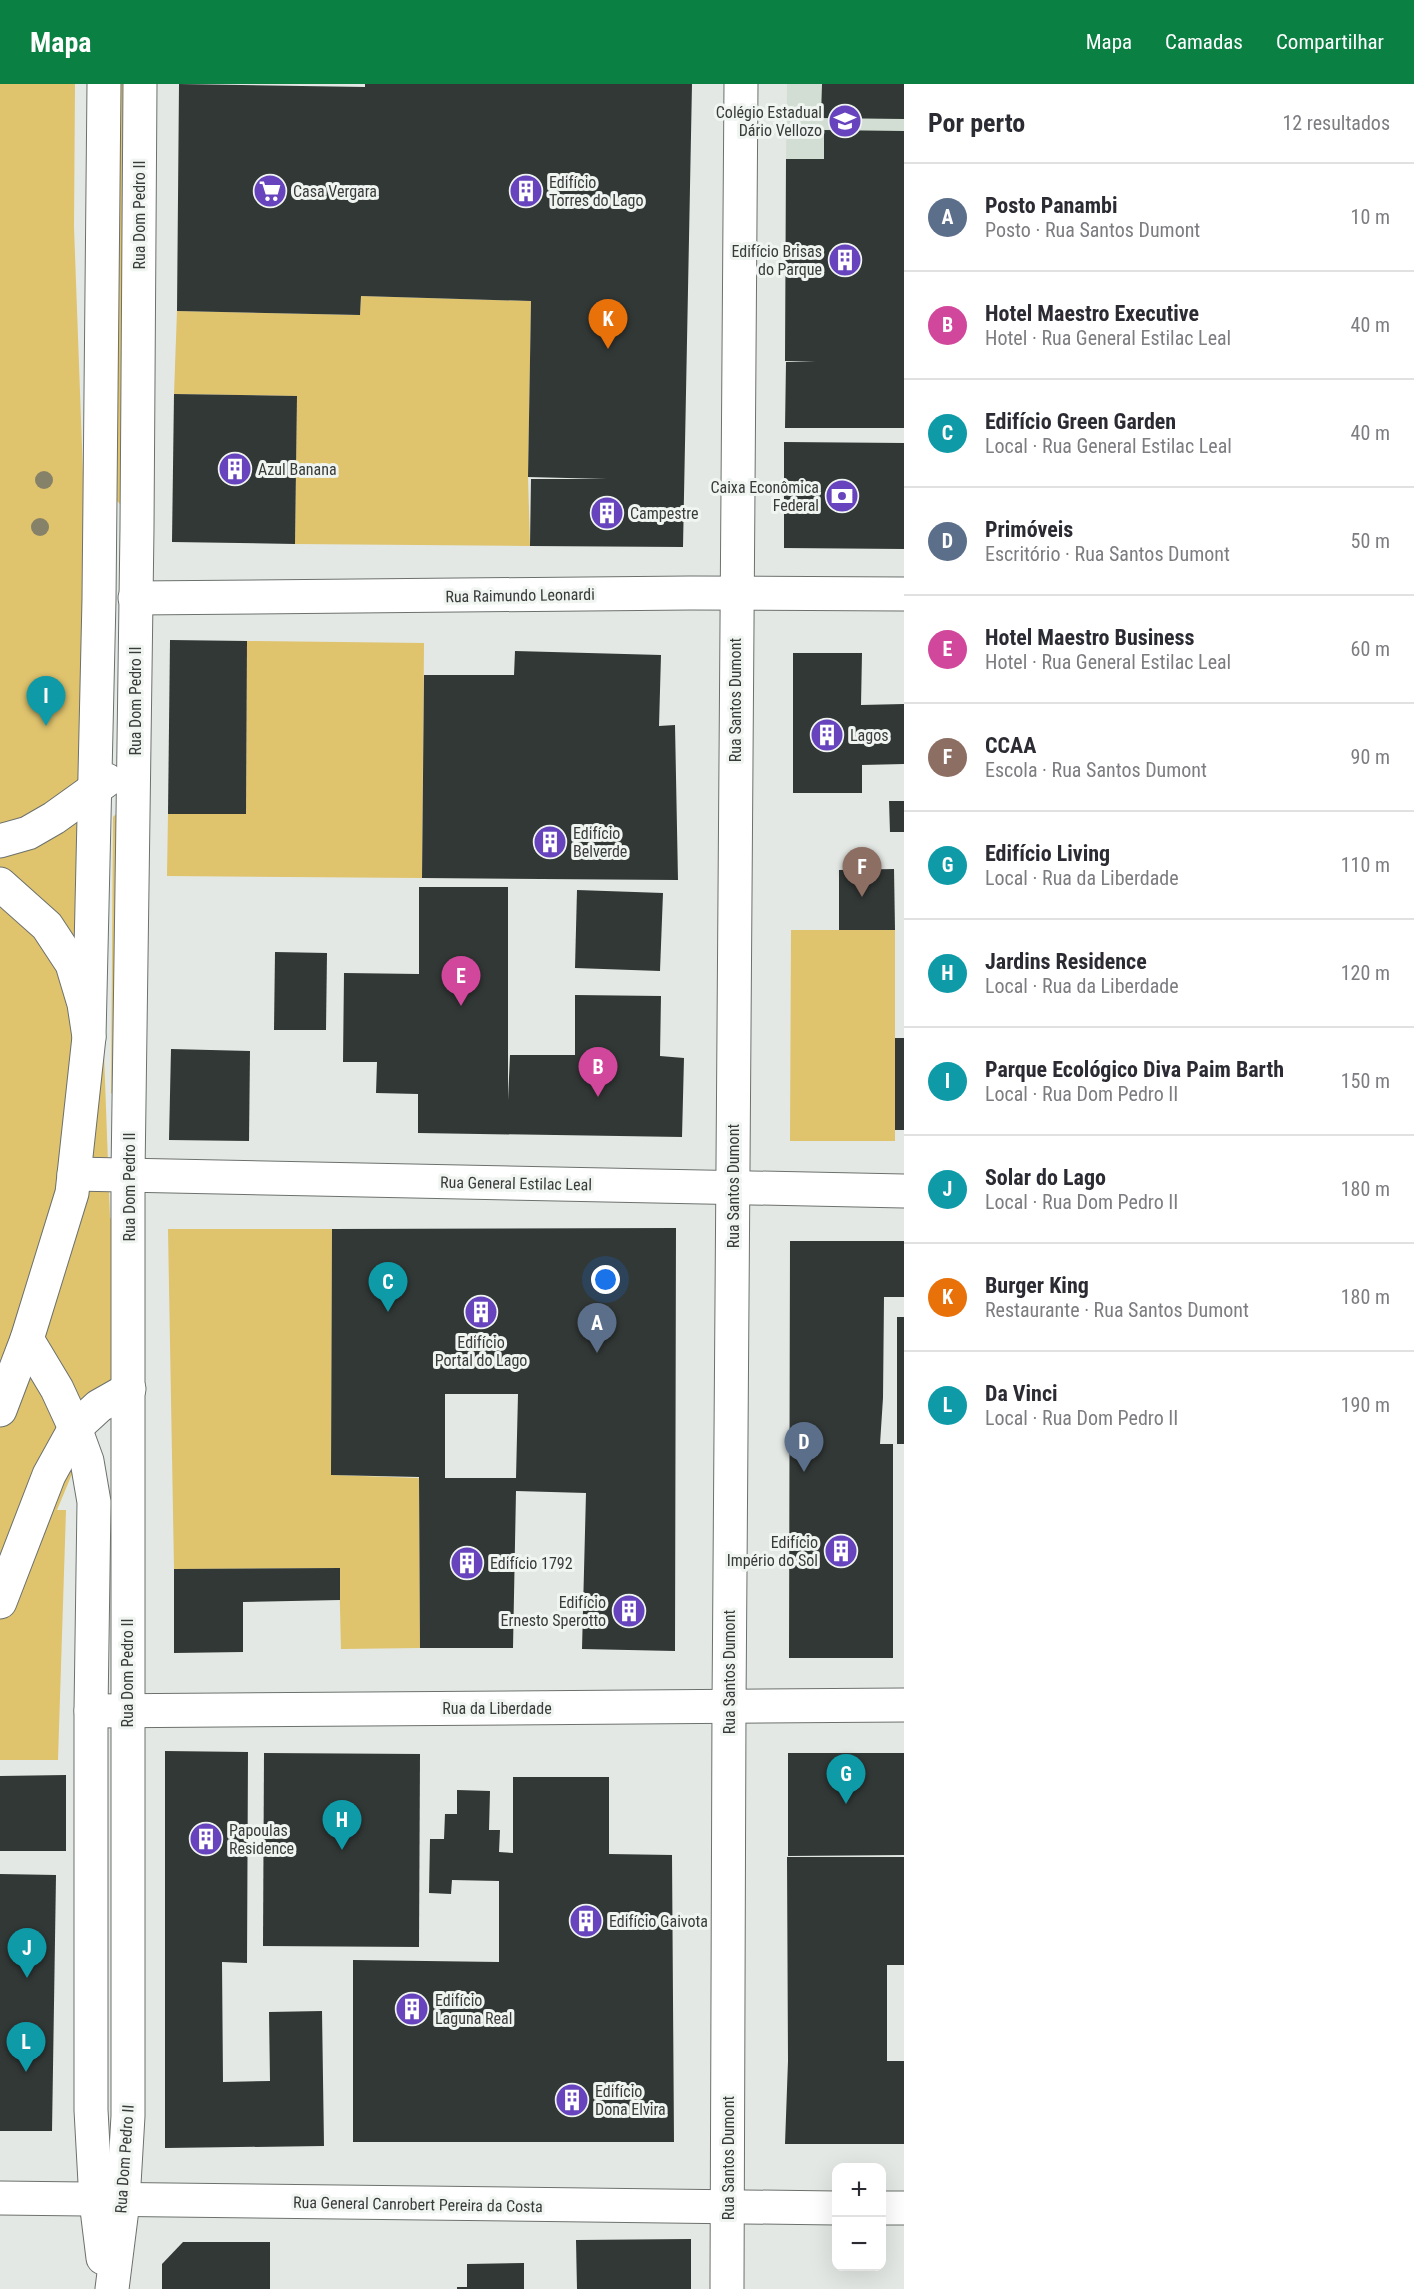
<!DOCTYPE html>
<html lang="pt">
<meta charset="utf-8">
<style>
:root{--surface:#fff;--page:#f2f2f3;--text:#2b2b33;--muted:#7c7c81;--line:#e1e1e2;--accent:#0b8043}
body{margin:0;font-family:"Roboto Condensed",sans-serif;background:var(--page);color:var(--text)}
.controls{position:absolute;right:18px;bottom:18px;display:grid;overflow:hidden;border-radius:12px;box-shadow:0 6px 24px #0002}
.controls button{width:54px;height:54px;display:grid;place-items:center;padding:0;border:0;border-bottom:2px solid var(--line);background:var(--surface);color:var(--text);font:30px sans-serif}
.you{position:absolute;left:606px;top:1196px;width:21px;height:21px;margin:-15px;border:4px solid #fff;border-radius:50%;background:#1a73e8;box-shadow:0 0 0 9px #1a73e833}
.badge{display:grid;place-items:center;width:39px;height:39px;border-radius:50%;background:var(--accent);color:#fff;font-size:20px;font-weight:700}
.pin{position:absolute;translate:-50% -50px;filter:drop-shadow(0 2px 3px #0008)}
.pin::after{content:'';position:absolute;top:32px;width:21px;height:18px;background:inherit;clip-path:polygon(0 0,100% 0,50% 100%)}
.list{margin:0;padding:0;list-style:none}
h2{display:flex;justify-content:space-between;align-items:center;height:78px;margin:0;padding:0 24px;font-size:26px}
h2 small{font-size:20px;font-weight:400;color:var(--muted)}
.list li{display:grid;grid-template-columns:39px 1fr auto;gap:18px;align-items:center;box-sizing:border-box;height:108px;padding:0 24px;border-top:2px solid var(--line)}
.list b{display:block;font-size:22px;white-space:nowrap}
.list p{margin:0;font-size:20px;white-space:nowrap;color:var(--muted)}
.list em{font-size:20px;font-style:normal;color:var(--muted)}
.map{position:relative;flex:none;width:904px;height:2205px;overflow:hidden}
header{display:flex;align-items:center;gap:36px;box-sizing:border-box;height:84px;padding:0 30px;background:var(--accent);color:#fff}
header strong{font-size:28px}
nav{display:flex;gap:33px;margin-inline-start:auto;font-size:21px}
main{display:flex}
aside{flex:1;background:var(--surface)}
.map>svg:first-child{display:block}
</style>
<header>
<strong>Mapa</strong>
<nav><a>Mapa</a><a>Camadas</a><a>Compartilhar</a></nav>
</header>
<main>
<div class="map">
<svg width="904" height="2205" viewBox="0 0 904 2205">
<rect width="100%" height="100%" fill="#e3e8e4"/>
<path fill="#d2ddd3" d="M787,0H904V77L786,75Z"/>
<g fill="#dfc36d">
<path d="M0,0H75L74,143L110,1134L117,1138L116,1284L57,1426H66L58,1676H0Z"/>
<path d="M119,0H128L122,422L117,417Z"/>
<path d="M361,212L531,217L528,393L530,462L295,460L297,312L174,310L177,227L360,231Z"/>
<path d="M247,557L424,559L422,794L167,792L168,730H246Z"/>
<path d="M118,728L116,1014L111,1009L113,733Z"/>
<path d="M791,846H895V1057H790Z"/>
<path d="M168,1145H332L331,1391L419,1394L420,1564L341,1565L339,1484L174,1485Z"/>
</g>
<g fill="#323836" fill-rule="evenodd">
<path d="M179,0L365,3V0H692L683,463L530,462L531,395H607L528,393L531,217L361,212L360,231L177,227Z"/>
<path d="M822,0H904V35L821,34Z"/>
<path d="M824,46L904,47V344H785L786,278L816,277H785L786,75H824Z"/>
<path d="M174,310L297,312L295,460L172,458Z"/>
<path d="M784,358L904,359V465L784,464Z"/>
<path d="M170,556L247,557L246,730H168Z"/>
<path d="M515,567L661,571L659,642L675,641L678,796L422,794L424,591H514Z"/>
<path d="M793,569H862L861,621L904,620V680L862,681V709H793Z"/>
<path d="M889,717H904V748H890Z"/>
<path d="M894,785L895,846H839V786Z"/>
<path d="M419,803H508V1016L510,971H575V911L661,912L660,972L684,974L682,1053L418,1049V1010L376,1009L377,978H343L344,889L419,890Z"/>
<path d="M577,806L663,809L660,887L575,884Z"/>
<path d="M275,868L327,869L326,946H274Z"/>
<rect x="895" y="954" width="9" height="92"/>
<path d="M171,965L250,967L249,1057L169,1056Z"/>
<path d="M676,1144L675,1567L582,1565L586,1409L516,1407L513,1564H420L419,1393L331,1391L332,1145ZM445,1310H518L516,1394H445Z"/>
<path d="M790,1157H904V1213H884L883,1314L880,1360H893V1574H789Z"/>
<rect x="897" y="1233" width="7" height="127"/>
<path d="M340,1484V1516L243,1518V1568L174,1569V1485Z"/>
<path d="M165,1667L248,1668L247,1879L222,1878L223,1998L270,1997L269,1928L322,1927L324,2062L165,2064Z"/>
<path d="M264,1669L420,1670L419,1863L263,1862Z"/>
<path d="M788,1669H904V1771L788,1772Z"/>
<path d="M66,1691V1767H0V1692Z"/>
<path d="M513,1693H609V1770L672,1771L674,2058H353V1876L499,1878V1797L452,1796L451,1810L429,1809L430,1755H444L445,1730H457V1706L490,1707L489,1746H500L499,1768L513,1769Z"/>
<path d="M787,1773H904V1881H887V1977H904V2060H785L788,1977Z"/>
<path d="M0,1790L56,1791L52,2047H0Z"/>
<path d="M691,2155V2205H577L576,2156Z"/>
<path d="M183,2158H270V2205H162V2180Z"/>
<path d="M524,2179V2205H457V2203H467V2180Z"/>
</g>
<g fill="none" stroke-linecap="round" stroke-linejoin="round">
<g stroke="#6c716d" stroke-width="35">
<g id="street">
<path d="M135,514L690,509L904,510"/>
<path d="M74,1090L904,1107"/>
<path d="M91,1627L904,1621"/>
<path d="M0,2114L836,2124"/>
<path d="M882,2124H904"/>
</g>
</g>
<g stroke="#6c716d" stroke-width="35">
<g id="secondary">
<path d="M0,757L28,749L54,734L107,696"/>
<path d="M0,800L47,842L72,880L84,920L89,953L72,1109L27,1255L0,1326"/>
<path d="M89,953L99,515L104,0"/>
<path d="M27,1255L57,1305L75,1344L87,1377L94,1418L91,1627V2026L96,2117L103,2174"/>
<path d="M0,1518L49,1391L75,1344L99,1322L129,1305"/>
<path d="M112,2205L123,2117L128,2032V1090L137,444L140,0"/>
<path d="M727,2205L729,1622L741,0"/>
</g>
</g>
<use href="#street" stroke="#fff" stroke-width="33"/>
<use href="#secondary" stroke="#fff" stroke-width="33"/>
</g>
<g fill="#86826a">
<circle cx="44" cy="396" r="9"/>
<circle cx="40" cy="443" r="9"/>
</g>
<defs>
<g id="school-disc" transform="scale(1.725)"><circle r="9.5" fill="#6744bd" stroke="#f0f5f1"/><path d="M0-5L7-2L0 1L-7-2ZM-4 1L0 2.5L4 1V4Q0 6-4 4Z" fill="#fff"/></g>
<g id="supermarket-disc" transform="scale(1.725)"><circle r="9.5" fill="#6744bd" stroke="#f0f5f1"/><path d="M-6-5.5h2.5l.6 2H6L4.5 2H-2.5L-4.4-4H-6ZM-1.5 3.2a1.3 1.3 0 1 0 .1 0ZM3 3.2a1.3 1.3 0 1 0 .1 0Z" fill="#fff"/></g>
<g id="building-disc" transform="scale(1.725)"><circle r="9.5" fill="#6744bd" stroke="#f0f5f1"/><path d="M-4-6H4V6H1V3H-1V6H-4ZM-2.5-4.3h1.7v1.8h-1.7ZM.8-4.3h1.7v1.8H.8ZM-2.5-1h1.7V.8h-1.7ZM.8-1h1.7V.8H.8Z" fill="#fff"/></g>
<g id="bank-disc" transform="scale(1.725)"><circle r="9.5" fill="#6744bd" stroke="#f0f5f1"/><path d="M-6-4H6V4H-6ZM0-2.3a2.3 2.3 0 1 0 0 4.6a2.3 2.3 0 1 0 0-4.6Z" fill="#fff"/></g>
</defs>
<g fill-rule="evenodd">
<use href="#school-disc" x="845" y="37"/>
<use href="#supermarket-disc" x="270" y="107"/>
<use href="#building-disc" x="526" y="107"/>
<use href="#building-disc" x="845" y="176"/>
<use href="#building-disc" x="235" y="385"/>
<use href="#bank-disc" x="842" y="412"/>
<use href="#building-disc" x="607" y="429"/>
<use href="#building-disc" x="827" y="651"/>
<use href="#building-disc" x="550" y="758"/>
<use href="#building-disc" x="481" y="1228"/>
<use href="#building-disc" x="841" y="1467"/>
<use href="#building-disc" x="467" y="1479"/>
<use href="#building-disc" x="629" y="1527"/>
<use href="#building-disc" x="206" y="1755"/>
<use href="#building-disc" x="586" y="1837"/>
<use href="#building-disc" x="412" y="1925"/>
<use href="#building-disc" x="572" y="2016"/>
</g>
<g text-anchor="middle" stroke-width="6" stroke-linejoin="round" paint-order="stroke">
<g font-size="16" fill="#393b3a" stroke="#f0f5f1" text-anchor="start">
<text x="822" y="34" text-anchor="end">Colégio Estadual<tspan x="822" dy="18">Dário Vellozo</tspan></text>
<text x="549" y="104">Edifício<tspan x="549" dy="18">Torres do Lago</tspan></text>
<text x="293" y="113">Casa Vergara</text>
<text x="822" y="173" text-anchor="end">Edifício Brisas<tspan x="822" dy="18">do Parque</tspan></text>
<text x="258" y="391">Azul Banana</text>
<text x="819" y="409" text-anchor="end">Caixa Econômica<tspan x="819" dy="18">Federal</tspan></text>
<text x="630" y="435">Campestre</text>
<text x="850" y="657">Lagos</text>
<text x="573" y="755">Edifício<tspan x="573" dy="18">Belverde</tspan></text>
<text x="481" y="1264" text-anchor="middle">Edifício<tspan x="481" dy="18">Portal do Lago</tspan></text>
<text x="818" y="1464" text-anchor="end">Edifício<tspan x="818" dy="18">Império do Sol</tspan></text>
<text x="490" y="1485">Edifício 1792</text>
<text x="606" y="1524" text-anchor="end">Edifício<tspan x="606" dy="18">Ernesto Sperotto</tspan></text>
<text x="229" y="1752">Papoulas<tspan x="229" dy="18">Residence</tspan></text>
<text x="609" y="1843">Edifício Gaivota</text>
<text x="435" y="1922">Edifício<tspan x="435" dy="18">Laguna Real</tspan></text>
<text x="595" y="2013">Edifício<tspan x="595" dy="18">Dona Elvira</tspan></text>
</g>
<g font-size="16" fill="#393b3a" stroke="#f0f5f1">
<text transform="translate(139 131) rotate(-90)" y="6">Rua Dom Pedro II</text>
<text transform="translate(520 511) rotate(-1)" y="6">Rua Raimundo Leonardi</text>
<text transform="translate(735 616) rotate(-90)" y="6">Rua Santos Dumont</text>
<text transform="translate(135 617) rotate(-90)" y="6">Rua Dom Pedro II</text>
<text transform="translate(516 1099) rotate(1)" y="6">Rua General Estilac Leal</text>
<text transform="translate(733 1102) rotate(-90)" y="6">Rua Santos Dumont</text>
<text transform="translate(129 1103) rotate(-90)" y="6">Rua Dom Pedro II</text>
<text transform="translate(729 1588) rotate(-90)" y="6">Rua Santos Dumont</text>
<text transform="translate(127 1589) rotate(-90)" y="6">Rua Dom Pedro II</text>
<text x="497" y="1630">Rua da Liberdade</text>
<text transform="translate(728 2074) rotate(-90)" y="6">Rua Santos Dumont</text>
<text transform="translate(124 2075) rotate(-86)" y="6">Rua Dom Pedro II</text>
<text transform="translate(418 2120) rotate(1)" y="6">Rua General Canrobert Pereira da Costa</text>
</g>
</g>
</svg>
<div class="controls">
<button>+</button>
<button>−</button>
</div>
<div class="you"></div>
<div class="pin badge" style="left:597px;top:1269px;background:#5c6f8a">A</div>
<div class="pin badge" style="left:598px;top:1013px;background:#d1479c">B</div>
<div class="pin badge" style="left:388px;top:1228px;background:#0f9aa8">C</div>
<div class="pin badge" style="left:804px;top:1388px;background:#5c6f8a">D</div>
<div class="pin badge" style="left:461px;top:922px;background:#d1479c">E</div>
<div class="pin badge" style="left:862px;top:813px;background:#8d6e63">F</div>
<div class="pin badge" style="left:846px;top:1720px;background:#0f9aa8">G</div>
<div class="pin badge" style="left:342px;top:1766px;background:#0f9aa8">H</div>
<div class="pin badge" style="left:46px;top:642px;background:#0f9aa8">I</div>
<div class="pin badge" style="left:27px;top:1894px;background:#0f9aa8">J</div>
<div class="pin badge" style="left:608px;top:265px;background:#e8710a">K</div>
<div class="pin badge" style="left:26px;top:1988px;background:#0f9aa8">L</div>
</div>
<aside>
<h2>Por perto<small>12 resultados</small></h2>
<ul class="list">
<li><span class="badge" style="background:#5c6f8a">A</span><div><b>Posto Panambi</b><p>Posto · Rua Santos Dumont</p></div><em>10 m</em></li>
<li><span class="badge" style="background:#d1479c">B</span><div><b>Hotel Maestro Executive</b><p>Hotel · Rua General Estilac Leal</p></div><em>40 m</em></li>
<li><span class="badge" style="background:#0f9aa8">C</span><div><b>Edifício Green Garden</b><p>Local · Rua General Estilac Leal</p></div><em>40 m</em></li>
<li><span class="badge" style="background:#5c6f8a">D</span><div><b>Primóveis</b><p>Escritório · Rua Santos Dumont</p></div><em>50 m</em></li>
<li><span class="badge" style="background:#d1479c">E</span><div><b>Hotel Maestro Business</b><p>Hotel · Rua General Estilac Leal</p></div><em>60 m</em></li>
<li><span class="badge" style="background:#8d6e63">F</span><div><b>CCAA</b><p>Escola · Rua Santos Dumont</p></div><em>90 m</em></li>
<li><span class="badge" style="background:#0f9aa8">G</span><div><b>Edifício Living</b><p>Local · Rua da Liberdade</p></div><em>110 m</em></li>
<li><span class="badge" style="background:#0f9aa8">H</span><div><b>Jardins Residence</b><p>Local · Rua da Liberdade</p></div><em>120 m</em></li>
<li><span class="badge" style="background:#0f9aa8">I</span><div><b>Parque Ecológico Diva Paim Barth</b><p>Local · Rua Dom Pedro II</p></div><em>150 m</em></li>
<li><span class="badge" style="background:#0f9aa8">J</span><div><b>Solar do Lago</b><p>Local · Rua Dom Pedro II</p></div><em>180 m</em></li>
<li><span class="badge" style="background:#e8710a">K</span><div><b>Burger King</b><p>Restaurante · Rua Santos Dumont</p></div><em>180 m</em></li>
<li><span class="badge" style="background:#0f9aa8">L</span><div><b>Da Vinci</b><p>Local · Rua Dom Pedro II</p></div><em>190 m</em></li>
</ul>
</aside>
</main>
